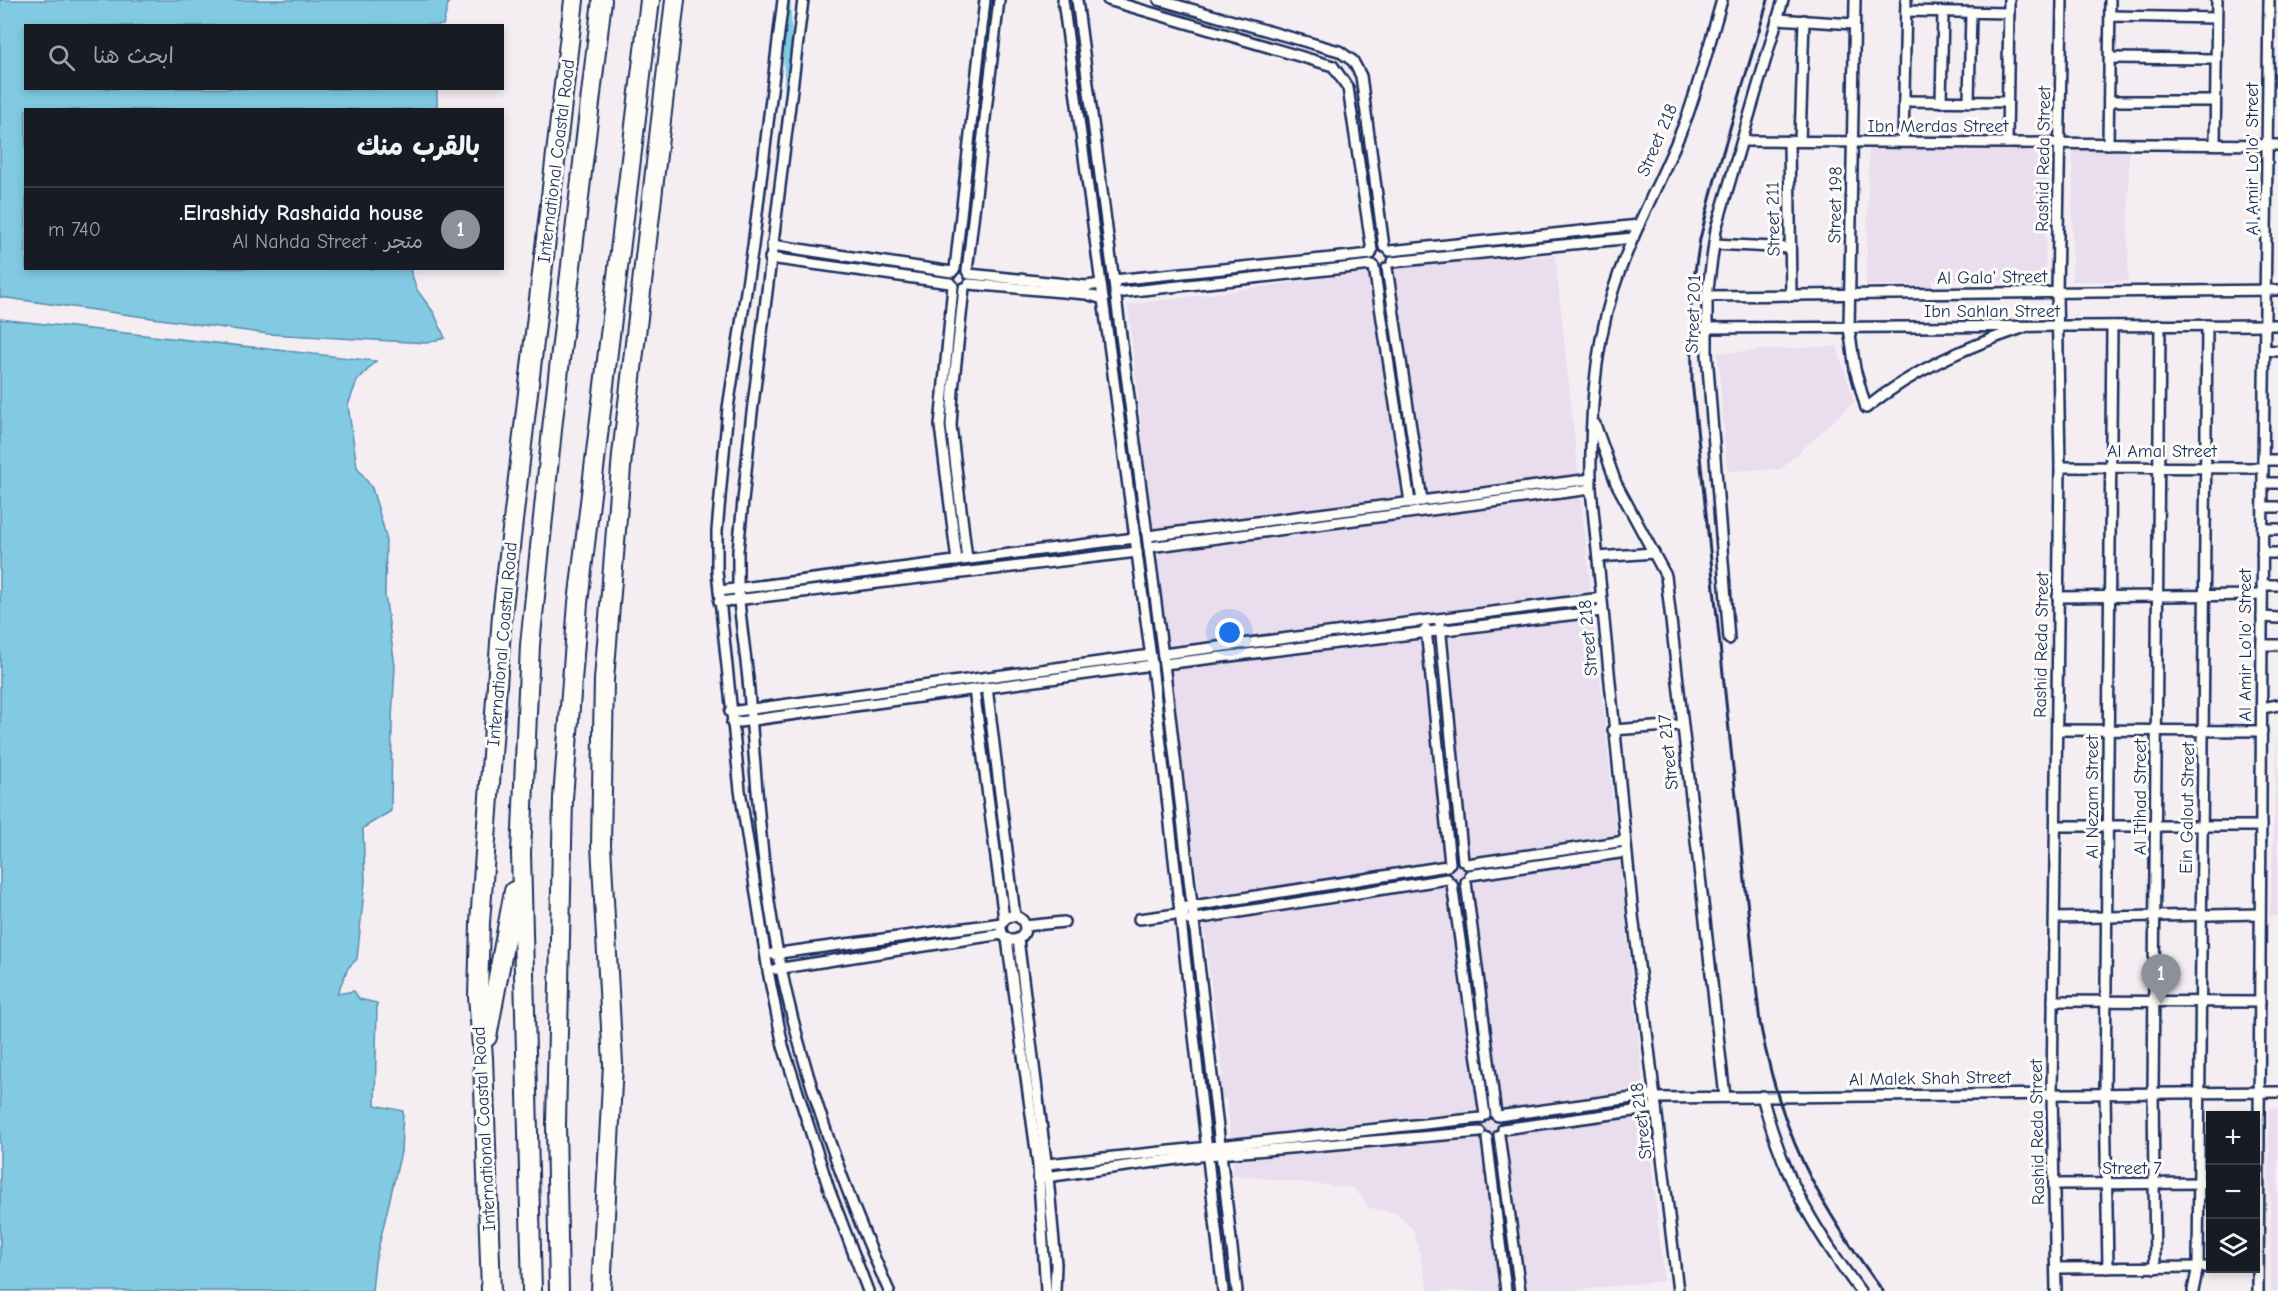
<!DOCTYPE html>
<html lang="ar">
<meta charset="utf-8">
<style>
:root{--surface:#171b24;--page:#242831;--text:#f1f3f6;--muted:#9ea1a6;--line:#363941;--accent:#8c9099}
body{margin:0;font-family:"Comic Neue","Playpen Sans Arabic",sans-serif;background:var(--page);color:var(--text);direction:rtl}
.controls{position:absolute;right:18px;bottom:18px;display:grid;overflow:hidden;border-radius:0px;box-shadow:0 3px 9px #0003}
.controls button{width:54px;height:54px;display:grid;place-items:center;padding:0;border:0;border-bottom:2px solid var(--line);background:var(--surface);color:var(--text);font:30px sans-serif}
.you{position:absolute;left:1230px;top:633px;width:21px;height:21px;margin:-15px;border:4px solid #fff;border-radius:50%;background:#1a73e8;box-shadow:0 0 0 9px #1a73e833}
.badge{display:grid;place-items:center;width:39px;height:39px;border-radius:50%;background:var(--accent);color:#fff;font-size:20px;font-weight:700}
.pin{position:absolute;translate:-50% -50px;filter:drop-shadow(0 2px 3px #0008)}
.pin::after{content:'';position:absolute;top:32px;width:21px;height:18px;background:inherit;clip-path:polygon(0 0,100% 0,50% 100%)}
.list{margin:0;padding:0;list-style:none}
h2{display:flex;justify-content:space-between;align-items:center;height:78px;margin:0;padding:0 24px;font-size:26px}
h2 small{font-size:20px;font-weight:400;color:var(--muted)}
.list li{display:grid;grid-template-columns:39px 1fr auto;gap:18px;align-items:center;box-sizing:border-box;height:84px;padding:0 24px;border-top:2px solid var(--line)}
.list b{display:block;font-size:22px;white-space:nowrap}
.list p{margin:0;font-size:20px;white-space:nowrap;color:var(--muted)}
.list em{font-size:20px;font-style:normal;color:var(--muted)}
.icon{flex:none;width:33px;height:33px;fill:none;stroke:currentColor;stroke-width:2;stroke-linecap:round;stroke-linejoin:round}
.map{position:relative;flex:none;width:2278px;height:1291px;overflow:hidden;direction:ltr}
.search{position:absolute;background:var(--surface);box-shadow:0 3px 9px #0003;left:24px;top:24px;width:480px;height:66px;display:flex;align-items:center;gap:15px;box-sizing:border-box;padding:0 21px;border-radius:0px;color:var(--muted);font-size:22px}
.panel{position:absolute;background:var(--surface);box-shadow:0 3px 9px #0003;left:24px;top:108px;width:480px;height:162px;border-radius:0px;direction:rtl}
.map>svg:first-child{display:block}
</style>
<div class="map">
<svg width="2278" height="1291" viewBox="0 0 2278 1291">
<rect width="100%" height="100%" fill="#f4eef3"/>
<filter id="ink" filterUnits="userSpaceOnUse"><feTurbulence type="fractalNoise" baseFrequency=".0167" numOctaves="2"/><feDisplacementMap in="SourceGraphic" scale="12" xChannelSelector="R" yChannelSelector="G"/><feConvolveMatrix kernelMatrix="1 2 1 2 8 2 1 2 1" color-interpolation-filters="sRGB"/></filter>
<g filter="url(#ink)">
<g fill="#e9ddee">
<path d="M1869,147L2048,149L2045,281L1932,280V286L1866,285Z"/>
<path d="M2073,149H2129L2128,281H2072Z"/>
<path d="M1555,255L1664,1281L1568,1291H1429L1414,1231L1396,1213L1370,1208L1354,1188L1234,1175L1227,1099L1221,1098L1219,1077L1223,1076L1155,550L1128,305L1459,260Z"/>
<path d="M1837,346L1854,402L1781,469L1727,471L1718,353Z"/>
<path d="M2278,720V916H2270Z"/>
<path d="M2269,1108H2278V1291H2271Z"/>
</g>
<g fill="#81cae2" stroke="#588cad" stroke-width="1.5">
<path d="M0,0H449L443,25L26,26V88L437,89V109L26,110V268L410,269L417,290L434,313L445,338L427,343L268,334L0,297Z"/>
<path d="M0,319L376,361L357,381L348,405L357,467L372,488L386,536L385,595L395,666L392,719L391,811L363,828L365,881L357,959L348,968L337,994L354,991L359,999L377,1003L375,1105L403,1111L401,1152L375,1262L372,1291H0Z"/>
</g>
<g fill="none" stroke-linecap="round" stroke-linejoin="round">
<path stroke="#81cae2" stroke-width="9" d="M786,0L789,90"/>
<g stroke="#1b2f5e" stroke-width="14">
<g id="minor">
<path d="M783,0L753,246L728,408L717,531V571L740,790L768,971L783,1046L829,1189L868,1291"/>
<path d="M803,0L751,421L738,551V588C740,619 745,649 748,679C756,770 760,864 778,954C801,1070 841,1183 889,1291"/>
<path d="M1063,0L1152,665L1223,1291"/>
<path d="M1077,0L1164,664L1237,1291"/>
<path d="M1108,0L1333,66L1348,88L1372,251"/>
<path d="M1159,0L1339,51L1353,61L1361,76L1384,247"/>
<path d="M1855,0L1849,328L1855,369L1866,408C1915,369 1966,347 2025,327"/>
<path d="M1906,11L2009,13"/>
<path d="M2110,16L2216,18"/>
<path d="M1777,19L1854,24"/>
<path d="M2110,58L2216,59"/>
<path d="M1904,101L2007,102"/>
<path d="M2109,101H2215"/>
<path d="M1941,102L1943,12"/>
<path d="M1969,102L1971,12"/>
<path d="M1742,141L2278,145"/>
<path d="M1789,141L1791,296"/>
<path d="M1800,141L1804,20"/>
<path d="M1903,142L1906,0"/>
<path d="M2007,143L2009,0"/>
<path d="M2108,144L2110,0"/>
<path d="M2215,144L2217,0"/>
<path d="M1714,244L1790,248"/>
<path d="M772,245L952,272"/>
<path d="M1390,251L1639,225"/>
<path d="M770,258L950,283"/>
<path d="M1392,262L1633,238"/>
<path d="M1374,267L1410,502"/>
<path d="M1387,268L1422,501"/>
<path d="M955,269L985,0"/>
<path d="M967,271L999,0"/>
<path d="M969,274L1086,286L1101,284"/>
<path d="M1114,280L1371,254"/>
<path d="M969,284L1086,294L1103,299"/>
<path d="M953,286L940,426L957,561"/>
<path d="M964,288L953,390L951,426L967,559"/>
<path d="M1115,293L1372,265"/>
<path d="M1707,296L2278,290"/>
<path d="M1706,328L2278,325"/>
<path d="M2265,350L2278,351"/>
<path d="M1595,424L1616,483L1666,576L1725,1097"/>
<path d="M2263,460H2278"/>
<path d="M2060,467L2263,468"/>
<path d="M2263,483H2278"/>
<path d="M2263,507H2278"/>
<path d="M2263,529H2278"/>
<path d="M1148,536L1591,479"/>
<path d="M1149,547L1591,489"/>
<path d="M2262,553H2278"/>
<path d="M1598,557L1654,553"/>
<path d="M2262,585H2278"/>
<path d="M719,591L1135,538"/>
<path d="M2058,597L2262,595"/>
<path d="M719,602L1137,552"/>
<path d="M2262,617L2278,618"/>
<path d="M1440,625L1463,861"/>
<path d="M1426,629L1450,863"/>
<path d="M1729,639L1707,354V296L1716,229L1783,0"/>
<path d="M2262,645H2278"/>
<path d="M1163,654L1601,598"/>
<path d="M1164,664L1602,611"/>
<path d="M987,687L1015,916"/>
<path d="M974,689L1004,919"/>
<path d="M2262,708L2278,705"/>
<path d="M730,712L1151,655"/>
<path d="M732,723L1152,665"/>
<path d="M1613,730L1681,725"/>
<path d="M2057,730L2262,731"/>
<path d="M2057,826H2261"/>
<path d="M1467,864L1625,841"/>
<path d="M1470,875L1626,852"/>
<path d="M1466,882L1496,1115"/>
<path d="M1452,884L1485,1115"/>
<path d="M1180,908L1447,866"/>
<circle cx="1013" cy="928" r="12"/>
<path d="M2055,918L2260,914"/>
<path d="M1139,919L1184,913"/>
<path d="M1189,920L1447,879"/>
<path d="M1025,926L1064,922"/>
<path d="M1007,939L1038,1165L1046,1291"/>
<path d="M1018,939L1048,1177L1056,1264L1055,1291"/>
<path d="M772,954L1002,923"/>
<path d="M776,969L1002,934"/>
<path d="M2053,1001L2260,1002"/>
<path d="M1762,1096C1783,1176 1811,1225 1860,1291"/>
<path d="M1655,1098L2278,1092"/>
<path d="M1498,1116L1655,1095"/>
<path d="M1503,1129L1656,1108"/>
<path d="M1499,1135L1520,1291"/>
<path d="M1487,1138L1506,1291"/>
<path d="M1038,1165L1481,1118"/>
<path d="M1038,1178L1207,1155L1480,1132"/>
<path d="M2054,1184L2210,1183"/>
<path d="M2056,1268L2210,1267"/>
<path d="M2108,1268L2105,1093L2112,326"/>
<path d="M2155,1268L2153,1092L2160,325"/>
<path d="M1678,1291L1633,915L1591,489C1590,425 1593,356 1612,294C1631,232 1665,175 1688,114C1701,77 1711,38 1722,0"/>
<path d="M2056,1291L2052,1093L2060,467L2057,293L2062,0"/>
<path d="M2193,1291L2198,1266L2207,325"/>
<path d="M2258,1291L2263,468L2269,0"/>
</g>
</g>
<g stroke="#1b2f5e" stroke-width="22">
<g id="motorway">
<path d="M487,1037L514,891"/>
<path d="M491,1291L483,1058L478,996L480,923L502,615L574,0"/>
<path d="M532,1291L521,853L530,645L553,420L602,0"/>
<path d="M559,1291L556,1124L563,798L578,603L650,0"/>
<path d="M601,1291L613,1064L601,845L604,680L622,455L675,0"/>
</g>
</g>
<use href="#minor" stroke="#fdfcf7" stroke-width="9"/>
<use href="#motorway" stroke="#fdfcf7" stroke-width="18"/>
<path stroke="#1b2f5e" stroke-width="3" d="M1768,0L1715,179L1700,239L1691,298L1692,381L1760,1023C1781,1134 1816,1201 1883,1291"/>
</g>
</g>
<g text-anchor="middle" stroke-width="6" stroke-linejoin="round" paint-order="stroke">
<g font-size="18" fill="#1b2f5e" stroke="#fdfcf7">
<text x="1938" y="132">Ibn Merdas Street</text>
<text transform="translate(1657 140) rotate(-67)" y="6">Street 218</text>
<text transform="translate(2043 159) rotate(-89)" y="6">Rashid Reda Street</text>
<text transform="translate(2252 159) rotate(-90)" y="6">Al Amir Lo'lo' Street</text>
<text transform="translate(556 161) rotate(-83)" y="6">International Coastal Road</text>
<text transform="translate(1835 205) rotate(-89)" y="6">Street 198</text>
<text transform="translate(1773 219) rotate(-91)" y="6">Street 211</text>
<text transform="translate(1992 277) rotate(-1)" y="6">Al Gala' Street</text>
<text x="1992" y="317">Ibn Sahlan Street</text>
<text transform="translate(1693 314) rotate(-88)" y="6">Street 201</text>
<text x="2162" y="457">Al Amal Street</text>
<text transform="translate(1588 638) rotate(-95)" y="6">Street 218</text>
<text transform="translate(502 644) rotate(-85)" y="6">International Coastal Road</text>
<text transform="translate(2041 645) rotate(-89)" y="6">Rashid Reda Street</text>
<text transform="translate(2245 645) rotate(-90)" y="6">Al Amir Lo'lo' Street</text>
<text transform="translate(1668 752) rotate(-96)" y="6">Street 217</text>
<text transform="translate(2092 797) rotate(-90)" y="6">Al Nezam Street</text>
<text transform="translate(2140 797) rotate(-90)" y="6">Al Itihad Street</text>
<text transform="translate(2187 808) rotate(-89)" y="6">Ein Galout Street</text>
<text transform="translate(1930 1078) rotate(-1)" y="6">Al Malek Shah Street</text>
<text transform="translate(1641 1121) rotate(-97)" y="6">Street 218</text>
<text transform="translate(484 1129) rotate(-93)" y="6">International Coastal Road</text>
<text transform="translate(2037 1132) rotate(-91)" y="6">Rashid Reda Street</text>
<text x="2132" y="1174">Street 7</text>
</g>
</g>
</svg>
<div class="controls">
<button>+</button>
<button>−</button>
<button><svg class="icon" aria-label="layers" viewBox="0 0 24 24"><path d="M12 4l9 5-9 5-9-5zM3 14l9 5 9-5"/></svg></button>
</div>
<div class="you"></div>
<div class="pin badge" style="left:2161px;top:1004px">1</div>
<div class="search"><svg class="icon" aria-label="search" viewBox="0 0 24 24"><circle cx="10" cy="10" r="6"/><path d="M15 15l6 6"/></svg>ابحث هنا</div>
<section class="panel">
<h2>بالقرب منك<small></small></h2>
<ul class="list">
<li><span class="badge">1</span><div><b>Elrashidy Rashaida house.</b><p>متجر · Al Nahda Street</p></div><em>740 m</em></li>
</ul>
</section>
</div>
